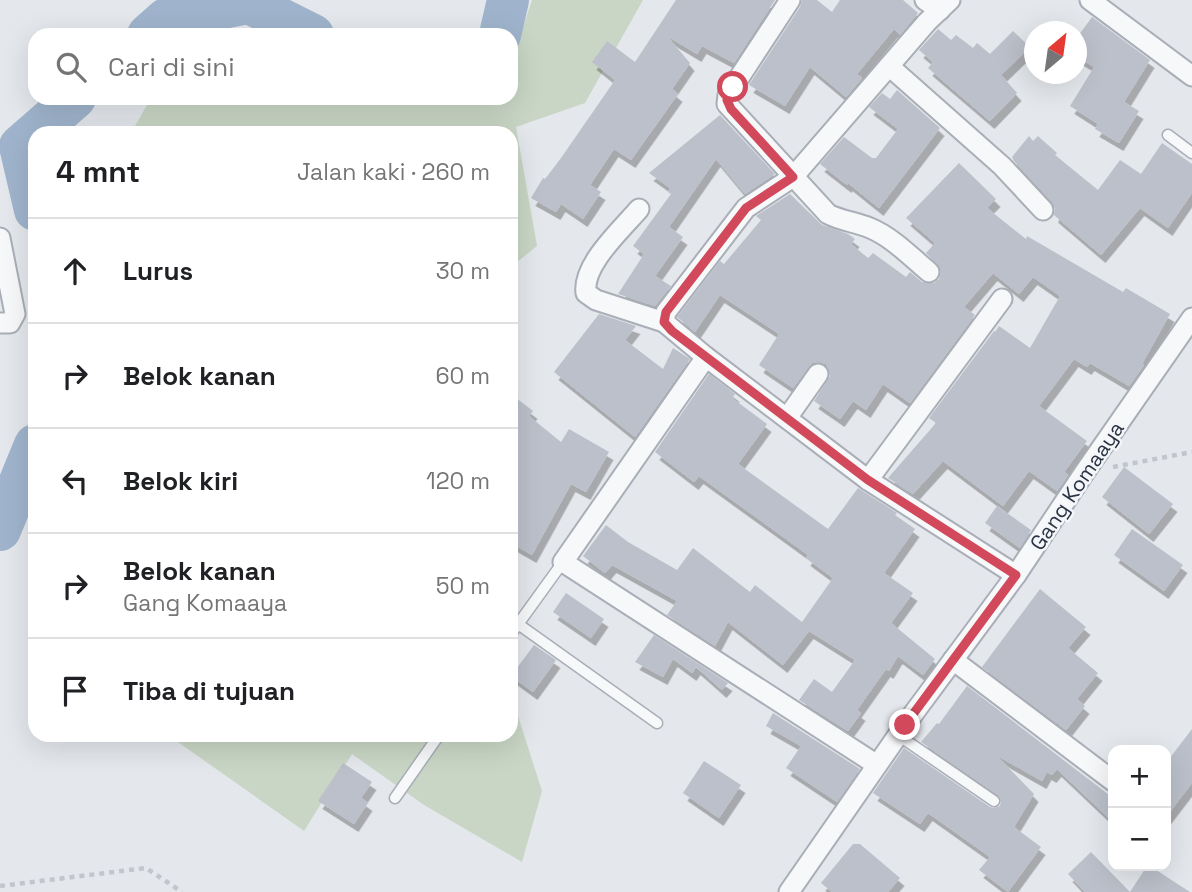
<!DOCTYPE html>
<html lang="id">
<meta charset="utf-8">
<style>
:root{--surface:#fff;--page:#f6f6f6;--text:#202124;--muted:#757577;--line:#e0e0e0}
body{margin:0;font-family:"Space Grotesk",sans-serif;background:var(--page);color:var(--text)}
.controls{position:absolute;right:21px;bottom:21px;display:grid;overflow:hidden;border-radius:14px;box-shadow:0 7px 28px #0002}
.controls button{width:63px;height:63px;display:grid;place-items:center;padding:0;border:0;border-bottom:2px solid var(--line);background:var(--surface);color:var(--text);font:35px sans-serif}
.compass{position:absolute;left:1024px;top:21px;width:63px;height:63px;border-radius:50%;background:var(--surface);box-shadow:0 7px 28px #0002;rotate:29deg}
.stop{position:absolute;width:21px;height:21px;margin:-16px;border:5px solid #d1495b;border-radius:50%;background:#fff}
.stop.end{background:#d1495b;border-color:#fff;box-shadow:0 2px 7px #0008}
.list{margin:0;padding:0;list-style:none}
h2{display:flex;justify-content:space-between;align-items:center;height:91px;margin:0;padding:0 28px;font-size:30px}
h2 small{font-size:23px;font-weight:400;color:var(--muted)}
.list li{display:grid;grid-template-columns:46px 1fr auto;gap:21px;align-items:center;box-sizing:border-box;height:105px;padding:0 28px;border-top:2px solid var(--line)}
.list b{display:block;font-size:26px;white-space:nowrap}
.list p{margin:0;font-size:23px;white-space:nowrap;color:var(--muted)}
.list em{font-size:23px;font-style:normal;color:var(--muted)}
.icon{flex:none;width:38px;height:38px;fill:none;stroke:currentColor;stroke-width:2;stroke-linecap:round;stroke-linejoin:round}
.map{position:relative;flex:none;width:1192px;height:892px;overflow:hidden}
.search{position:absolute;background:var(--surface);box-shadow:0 7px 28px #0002;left:28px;top:28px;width:490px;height:77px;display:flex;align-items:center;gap:18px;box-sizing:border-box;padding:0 24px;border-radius:21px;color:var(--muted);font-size:26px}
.panel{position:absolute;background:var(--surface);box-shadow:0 7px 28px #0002;left:28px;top:126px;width:490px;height:616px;border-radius:21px}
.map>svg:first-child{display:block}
</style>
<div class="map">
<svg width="1192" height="892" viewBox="0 0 1192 892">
<defs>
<filter id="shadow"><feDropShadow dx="4.5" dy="8" stdDeviation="0" flood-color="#0004"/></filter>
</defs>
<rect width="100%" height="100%" fill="#e4e7ec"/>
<g fill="#c9d6c5">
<path d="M532,0H643L585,103L516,127L537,246L511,267V133H131L151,98H306L315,105L328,98H511V63Z"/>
<path d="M511,694L542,791L522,862L424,805L352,754L304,831L168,735H511Z"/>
</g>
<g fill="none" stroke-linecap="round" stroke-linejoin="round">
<g stroke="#9fb4cc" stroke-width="42">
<path d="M148,35L166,19L249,3L313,35"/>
<path d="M500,35L508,0"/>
<path d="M35,210L20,146L75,98"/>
<path d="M0,530L35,445"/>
</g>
</g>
<g fill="#bbc0ca" filter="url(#shadow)">
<path d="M676,0H775L734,63L702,46L697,54L667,36L690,63L672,89L678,94L631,160L614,149L590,185L601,192L583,219L561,204L556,212L531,198L543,178L545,179L561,158L615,80L592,62L607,41L635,62Z"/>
<path d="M802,0H817L832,12L840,0H903L918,13L900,35L894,29L857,74L862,78L846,97L810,67L785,106L749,85L800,7Z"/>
<path d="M1092,17L1150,60L1124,102L1139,111L1119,143L1095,129L1098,124L1070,106L1094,67L1076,56V39Z"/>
<path d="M938,29L951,40L956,35L973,48L977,43L990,54L1013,31L1030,47L1001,75L1017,93L990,121L928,68L933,62L919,50Z"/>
<path d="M897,90L940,128L879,208L848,183L847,185L820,164L844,137L872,158H876L898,129L869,107L882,93L890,99Z"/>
<path d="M720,115L775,174L745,194L716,159L669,227L683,237L655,276L671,286L655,306L618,294L644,254L633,246L671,194L668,192L670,188L649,173Z"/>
<path d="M1029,136L1033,141L1038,136L1057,153L1055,155L1098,190L1120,160L1141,174L1162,143L1192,164V193L1168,228L1140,208L1101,255L1054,215L1055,208L1052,202L1014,161L1012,157Z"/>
<path d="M959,163L996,199L987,208L1026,239L1027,236L1123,292L1126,288L1170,314L1142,364L1144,365L1129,386L1090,363L1087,367L1074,359L1039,406L1087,441L1064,472L1068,475L1057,491L1029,471L1003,506L943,461L913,494L888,478L936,423L929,418L994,331L995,332L999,326L1030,348L1060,296L1033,277L1019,294L993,273L964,307L975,315L910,403L883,384L866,410L853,401L840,419L814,401L830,376L826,364L818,362L812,363L793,388L759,365L779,334L720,295L695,332L677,317L720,261L724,264L761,220L756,216L790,194L822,225L848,234L855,239L851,244L868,258L873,253L906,277L910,272L922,282L934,283L939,279L941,269L926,253L935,243L906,218Z"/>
<path d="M599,314L636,326L625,340L663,369L673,348L690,359L635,437L554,372Z"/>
<path d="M709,374L735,394L732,398L767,424L738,464L828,529L858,488L897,513L895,515L915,529L884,573L913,593L891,623L935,659L923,675L898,656L889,671L886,669L857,710L861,713L848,731L799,700L814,679L832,692L855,660L809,631L783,665L728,622L715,646L667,615L677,601L612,565L605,573L583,556L606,525L628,542L677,570L693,548L750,592L755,585L802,622L833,578L806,558L808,555L699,476L694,482L655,452Z"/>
<path d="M511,394L533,411L529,416L561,442L569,429L609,452L586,492L571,484L532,555L511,543Z"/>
<path d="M1124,467L1173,504L1149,534L1102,497Z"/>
<path d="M997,506L1031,530L1020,548L985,523Z"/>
<path d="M1132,529L1183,565L1164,591L1114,555Z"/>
<path d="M1040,589L1086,627L1068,648L1098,673L1077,699L1085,706L1066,730L982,667Z"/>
<path d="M566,593L604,619L591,638L553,612Z"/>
<path d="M654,635L728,683L722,690L696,667L692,673L673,659L663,677L635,662Z"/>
<path d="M534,645L556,660L533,692L511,676Z"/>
<path d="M967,686L1113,798V822L1057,769L1052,775L1047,772L1042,781L996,755L1034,794L1014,827L1041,847L1008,892L979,870L990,857L928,813L920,824L873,793L904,748L990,807L994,808L1000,806L1001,801L998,795L921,742L937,723L939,724Z"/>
<path d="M773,713L860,769L837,802L786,768L801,746L766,726Z"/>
<path d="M1192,729V783L1166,817V763Z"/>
<path d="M704,761L741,785L719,818L683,793Z"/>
<path d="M343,763L372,782L361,798L368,803L354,824L318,801Z"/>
<path d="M853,844H860L900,878L888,892H832L821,883Z"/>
<path d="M1091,852L1130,892L1147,866H1150L1190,892H1085L1068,874Z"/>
</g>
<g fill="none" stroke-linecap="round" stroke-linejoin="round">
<g stroke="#a9aeb7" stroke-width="13">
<g id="lane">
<path d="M1168,135L1192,153"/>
<path d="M518,624L657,723"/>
<path d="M511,634L563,562"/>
<path d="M898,735L994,801"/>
<path d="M395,798L439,735"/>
</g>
</g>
<g stroke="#a9aeb7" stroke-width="23">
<g id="street">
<path d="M790,0L733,87L728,95L727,104L828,214C841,221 856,222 870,228C892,237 911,257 929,272"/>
<path d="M925,0L940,10"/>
<path d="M950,0L927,22L793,177L746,208L666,312L664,322L706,357L868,480L1016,575"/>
<path d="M1090,0L1192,76"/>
<path d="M889,66L1002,166L1043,210"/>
<path d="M639,209C621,230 582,265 586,293L596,300L664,322"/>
<path d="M0,238L15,314L10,323H0"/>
<path d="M706,357L563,562L877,765"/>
<path d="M787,418L818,374"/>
<path d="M868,480L1002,299"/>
<path d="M953,660L1113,781"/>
<path d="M789,892L905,725L1016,575L1084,473L1192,318"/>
</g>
</g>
<g stroke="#c2c5cb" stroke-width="4.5" stroke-dasharray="5 5" stroke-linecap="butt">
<path d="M1113,467L1192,452"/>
<path d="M0,886L146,868L182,892"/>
</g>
<use href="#lane" stroke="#f7f8fa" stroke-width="10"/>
<use href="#street" stroke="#f7f8fa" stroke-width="19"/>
</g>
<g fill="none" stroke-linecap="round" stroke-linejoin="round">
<path stroke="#d1495b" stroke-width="9" d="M733,87L727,100L731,109L793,177L746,208L666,312L664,322L672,331L868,480L1016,575L905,725"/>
</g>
<g text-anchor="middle" stroke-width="5" stroke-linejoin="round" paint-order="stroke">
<g font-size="21" fill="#2b3445" stroke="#f4f6f9">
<text transform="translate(1077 486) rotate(-56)" y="7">Gang Komaaya</text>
</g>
</g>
</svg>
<div class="controls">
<button>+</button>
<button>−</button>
</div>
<svg class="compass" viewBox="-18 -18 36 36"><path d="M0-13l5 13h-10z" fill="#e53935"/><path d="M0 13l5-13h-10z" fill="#757577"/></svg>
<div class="stop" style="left:733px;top:87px"></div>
<div class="stop end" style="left:905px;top:725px"></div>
<div class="search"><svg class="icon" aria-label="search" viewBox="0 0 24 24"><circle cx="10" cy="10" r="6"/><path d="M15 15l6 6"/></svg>Cari di sini</div>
<section class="panel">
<h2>4 mnt<small>Jalan kaki · 260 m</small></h2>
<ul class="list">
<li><svg class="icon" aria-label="ahead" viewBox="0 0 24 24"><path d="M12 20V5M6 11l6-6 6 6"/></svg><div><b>Lurus</b></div><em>30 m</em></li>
<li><svg class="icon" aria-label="right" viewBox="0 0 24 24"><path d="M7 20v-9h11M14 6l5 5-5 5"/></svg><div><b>Belok kanan</b></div><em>60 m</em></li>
<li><svg class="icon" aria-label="left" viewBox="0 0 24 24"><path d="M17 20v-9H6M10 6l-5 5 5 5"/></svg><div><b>Belok kiri</b></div><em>120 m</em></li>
<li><svg class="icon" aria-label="right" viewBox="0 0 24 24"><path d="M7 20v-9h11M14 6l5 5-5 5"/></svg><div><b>Belok kanan</b><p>Gang Komaaya</p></div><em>50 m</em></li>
<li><svg class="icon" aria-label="arrive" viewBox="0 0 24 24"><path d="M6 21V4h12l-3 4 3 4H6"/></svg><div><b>Tiba di tujuan</b></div></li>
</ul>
</section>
</div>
